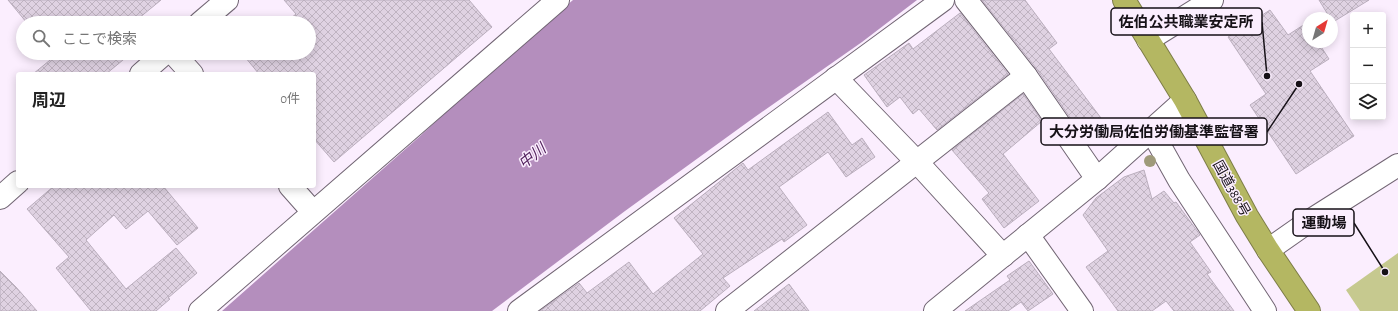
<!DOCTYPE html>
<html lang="ja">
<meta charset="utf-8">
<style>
:root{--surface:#fff;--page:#f6f6f6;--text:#222;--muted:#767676;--line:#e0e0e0}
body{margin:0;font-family:"Alegreya Sans","Noto Sans JP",sans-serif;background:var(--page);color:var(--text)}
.controls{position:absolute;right:12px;top:12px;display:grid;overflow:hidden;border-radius:4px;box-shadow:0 2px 10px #0003}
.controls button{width:36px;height:36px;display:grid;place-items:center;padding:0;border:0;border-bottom:1px solid var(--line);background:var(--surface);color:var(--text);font:20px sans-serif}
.compass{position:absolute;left:1302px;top:12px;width:36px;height:36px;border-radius:50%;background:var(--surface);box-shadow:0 2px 10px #0003;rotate:37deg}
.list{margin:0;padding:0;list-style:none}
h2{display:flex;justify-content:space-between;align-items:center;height:52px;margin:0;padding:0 16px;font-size:17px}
h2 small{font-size:13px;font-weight:400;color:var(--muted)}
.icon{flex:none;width:22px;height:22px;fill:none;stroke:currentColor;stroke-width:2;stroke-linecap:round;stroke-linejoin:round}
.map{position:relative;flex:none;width:1398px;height:311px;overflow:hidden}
.search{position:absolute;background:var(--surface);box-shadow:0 2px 10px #0003;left:16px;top:16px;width:300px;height:44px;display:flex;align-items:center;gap:10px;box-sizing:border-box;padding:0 14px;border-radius:22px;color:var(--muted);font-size:15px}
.panel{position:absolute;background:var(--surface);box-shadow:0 2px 10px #0003;left:16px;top:72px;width:300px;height:116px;border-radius:4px}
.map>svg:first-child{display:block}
</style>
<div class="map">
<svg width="1398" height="311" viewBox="0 0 1398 311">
<defs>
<pattern id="building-cross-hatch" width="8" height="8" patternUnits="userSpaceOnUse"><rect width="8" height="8" fill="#dfd2e2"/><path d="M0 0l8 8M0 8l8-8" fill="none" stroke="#bfb3c1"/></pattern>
</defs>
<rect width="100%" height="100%" fill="#fbeefe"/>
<path fill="#c6c98f" d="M1398,253V311H1360L1346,290Z"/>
<path fill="#b48ebd" d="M573,0H917L862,42L752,119L625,211L492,311H222L418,138L497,65Z"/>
<g fill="url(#building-cross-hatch)" stroke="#baaebd">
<path d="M8,0H161L133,23H27Z"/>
<path d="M284,0H469L492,27L334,162L314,139V74H259L245,57L250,53H309V23H285L296,14Z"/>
<path d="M982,0H1025L1057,43L1049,49L1110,130L1089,145L1036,68Z"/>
<path d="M1319,0H1369L1333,22L1332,18H1330Z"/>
<path d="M1270,10L1288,35L1305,24L1308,28V42H1318L1329,59L1310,71L1354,136L1296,174L1250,105L1266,94L1228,37Z"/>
<path d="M960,13L1008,74L937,130L919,109L913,114L900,97L887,107L864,75L909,43L913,49Z"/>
<path d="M52,53H127L129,55L106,74H33L55,56Z"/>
<path d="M1023,94L1042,121L1003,154L1039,201L1004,228L982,199L989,193L952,150Z"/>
<path d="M828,112L852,145L862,138L875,157L846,177L828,152L779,187L807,225L784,242L782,239L723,278L730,286L700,311H540L579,283L587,293L629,262L653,294L703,254L674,218L743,163L748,170Z"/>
<path d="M1144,170L1152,199L1164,191L1174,203L1176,202L1200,235L1190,242L1211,272L1207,274L1234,311H1174L1166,301L1152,311H1118L1086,267L1108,251L1083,215L1096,198L1124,177Z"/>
<path d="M54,186H163L198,228L177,245L148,211L126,229L114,215L86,240L126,289L176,248L197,273L168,298L170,299L156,311H91L56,268L69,257L27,209Z"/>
<path d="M1029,261L1053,294L1028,311L1021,302L1008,311H965L1010,280L1007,276Z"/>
<path d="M0,271L16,287L37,311H0Z"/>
<path d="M789,284L809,311H754Z"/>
</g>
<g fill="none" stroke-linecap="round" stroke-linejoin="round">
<g stroke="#716573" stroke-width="24">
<g id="minor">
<path d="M966,0L1026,76L1097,179"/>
<path d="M200,23L227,0"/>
<path d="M1148,40L1212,0"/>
<path d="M173,53L192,74"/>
<path d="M141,74L165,53"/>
<path d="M836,78L917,162L1003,256"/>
<path d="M1151,130L1179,180L1265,311"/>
<path d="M290,186L313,212"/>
<path d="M0,198L18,182"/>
<path d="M1028,235L1082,311"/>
<path d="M1268,250L1308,222L1398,165"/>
<path d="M200,311L558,0"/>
<path d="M519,311L943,0"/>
<path d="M727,311L1026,76"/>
<path d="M935,311L1097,179L1185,100"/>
</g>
</g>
<g stroke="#7d7d48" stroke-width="24">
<path id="highway" d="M1124,0L1185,100L1247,216L1268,250L1309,311"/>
</g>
<use href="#minor" stroke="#fff" stroke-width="22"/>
<use href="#highway" stroke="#b4b762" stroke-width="22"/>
</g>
<circle fill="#9f9a7a" cx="1150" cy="161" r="6"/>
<g text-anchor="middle" stroke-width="3" stroke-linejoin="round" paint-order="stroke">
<g font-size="14" fill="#161117" stroke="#fbeefe">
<text transform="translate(1232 188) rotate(61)" y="5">国道388号</text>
</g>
<g font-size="15" font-style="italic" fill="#52225d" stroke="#fbeefe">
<text transform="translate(532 156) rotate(-39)" y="5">中川</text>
</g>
</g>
<path fill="none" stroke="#161117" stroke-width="1.5" d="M1267 76L1262 22M1299 84L1267 132M1385 272L1354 223"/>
<g fill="#161117" stroke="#fbeefe" stroke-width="1.5">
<circle cx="1267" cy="76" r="4"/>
<circle cx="1299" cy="84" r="4"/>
<circle cx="1385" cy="272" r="4"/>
</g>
<g fill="#fbeefe" stroke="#161117" stroke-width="1.5">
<rect x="1111" y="8" width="151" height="27" rx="4"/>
<rect x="1041" y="118" width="226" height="27" rx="4"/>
<rect x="1293" y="209" width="61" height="27" rx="4"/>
</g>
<g font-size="15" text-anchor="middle" font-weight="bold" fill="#161117">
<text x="1186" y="27">佐伯公共職業安定所</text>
<text x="1154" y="137">大分労働局佐伯労働基準監督署</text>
<text x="1324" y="228">運動場</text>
</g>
</svg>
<div class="controls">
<button>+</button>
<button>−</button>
<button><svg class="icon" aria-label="layers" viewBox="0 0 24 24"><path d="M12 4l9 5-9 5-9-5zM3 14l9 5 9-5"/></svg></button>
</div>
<svg class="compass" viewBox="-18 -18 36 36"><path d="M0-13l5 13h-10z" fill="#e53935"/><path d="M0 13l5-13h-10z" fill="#767676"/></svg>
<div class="search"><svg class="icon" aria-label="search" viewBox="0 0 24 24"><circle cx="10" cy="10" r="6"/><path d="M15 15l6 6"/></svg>ここで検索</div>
<section class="panel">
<h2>周辺<small>0件</small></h2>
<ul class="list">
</ul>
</section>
</div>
